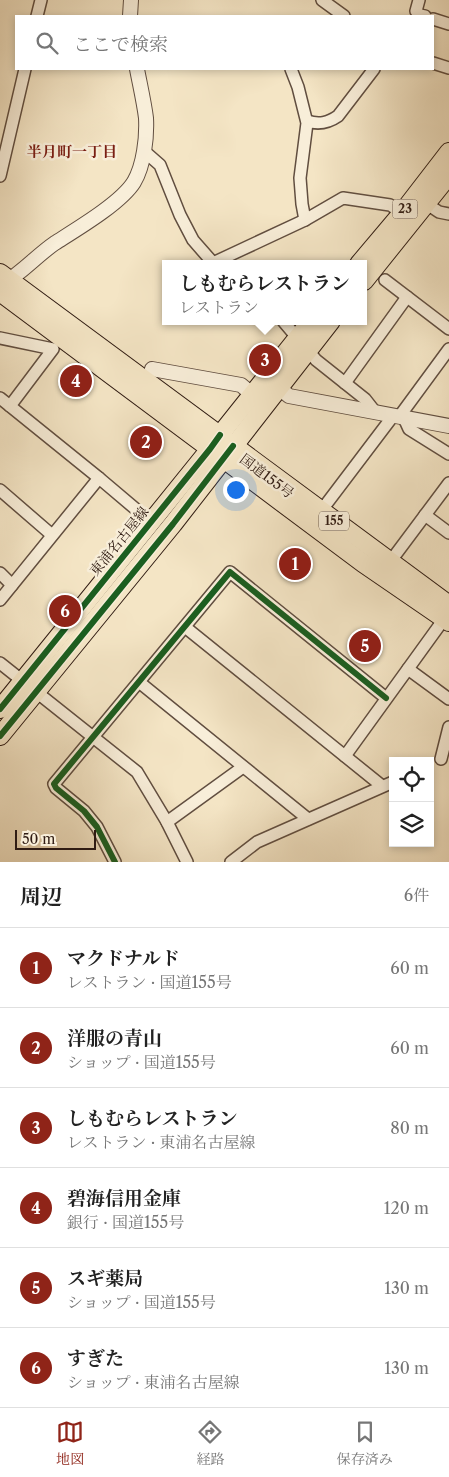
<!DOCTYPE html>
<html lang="ja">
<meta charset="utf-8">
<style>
:root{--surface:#fff;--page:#f2f2f2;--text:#222;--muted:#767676;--line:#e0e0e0;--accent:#8f2418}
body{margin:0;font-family:"Libre Caslon Text","Noto Serif JP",serif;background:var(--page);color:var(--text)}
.controls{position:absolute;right:15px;bottom:15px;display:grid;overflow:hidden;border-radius:0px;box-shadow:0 2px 8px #0003}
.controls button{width:45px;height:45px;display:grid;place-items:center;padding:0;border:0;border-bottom:1px solid var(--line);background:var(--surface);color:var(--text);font:25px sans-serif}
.scale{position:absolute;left:15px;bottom:12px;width:81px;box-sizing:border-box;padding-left:5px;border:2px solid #301c13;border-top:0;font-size:14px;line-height:18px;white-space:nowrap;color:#301c13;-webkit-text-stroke:4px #f8eed9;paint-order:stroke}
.you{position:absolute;left:235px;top:489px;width:18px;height:18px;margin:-12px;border:4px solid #fff;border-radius:50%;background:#1a73e8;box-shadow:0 0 0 8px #1a73e833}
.badge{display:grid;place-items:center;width:32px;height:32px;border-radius:50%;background:var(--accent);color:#fff;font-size:16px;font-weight:700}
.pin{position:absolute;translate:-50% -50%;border:2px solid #fff;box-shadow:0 1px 5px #0006}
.popup{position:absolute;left:162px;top:260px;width:205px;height:65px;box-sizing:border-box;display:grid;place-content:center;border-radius:0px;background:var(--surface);filter:drop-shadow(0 1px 4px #0005);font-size:16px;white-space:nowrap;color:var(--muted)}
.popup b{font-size:19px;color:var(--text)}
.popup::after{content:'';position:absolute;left:50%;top:100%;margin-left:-10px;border:10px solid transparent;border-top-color:var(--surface)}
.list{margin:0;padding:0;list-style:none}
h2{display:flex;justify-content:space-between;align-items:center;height:65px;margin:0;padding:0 20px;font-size:21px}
h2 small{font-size:16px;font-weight:400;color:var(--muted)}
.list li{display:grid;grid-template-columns:32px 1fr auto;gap:15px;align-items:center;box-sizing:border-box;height:80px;padding:0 20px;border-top:1px solid var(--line)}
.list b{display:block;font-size:19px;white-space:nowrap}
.list p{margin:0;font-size:16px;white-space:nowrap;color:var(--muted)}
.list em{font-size:16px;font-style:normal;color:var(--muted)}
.icon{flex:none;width:28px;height:28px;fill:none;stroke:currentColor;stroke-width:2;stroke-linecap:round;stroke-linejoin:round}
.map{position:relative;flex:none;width:449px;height:862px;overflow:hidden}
.search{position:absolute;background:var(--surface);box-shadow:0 2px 8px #0003;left:15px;right:15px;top:15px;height:55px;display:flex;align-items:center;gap:12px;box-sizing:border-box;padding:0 18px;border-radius:0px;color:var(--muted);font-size:19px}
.sheet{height:545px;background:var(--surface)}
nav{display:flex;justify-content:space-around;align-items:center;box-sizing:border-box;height:70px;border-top:1px solid var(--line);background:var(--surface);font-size:14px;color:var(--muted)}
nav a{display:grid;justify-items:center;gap:2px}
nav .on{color:var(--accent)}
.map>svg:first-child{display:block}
</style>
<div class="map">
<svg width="449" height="862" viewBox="0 0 449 862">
<rect width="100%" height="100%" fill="#f4e5c5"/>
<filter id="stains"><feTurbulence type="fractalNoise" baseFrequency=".004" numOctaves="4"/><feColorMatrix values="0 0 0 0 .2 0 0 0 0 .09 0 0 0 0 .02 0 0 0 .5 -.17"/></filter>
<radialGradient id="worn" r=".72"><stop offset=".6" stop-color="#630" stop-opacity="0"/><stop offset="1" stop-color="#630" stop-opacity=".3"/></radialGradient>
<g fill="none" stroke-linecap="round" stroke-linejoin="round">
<g stroke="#614e40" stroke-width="14">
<g id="minor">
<path d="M322,0L344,16"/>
<path d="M419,0L416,11L420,15L425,16"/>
<path d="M37,16L41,0"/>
<path d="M433,19L449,24"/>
<path d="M433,63L449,68"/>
<path d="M291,69L298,87L307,123L300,178L302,204L305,220"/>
<path d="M307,121C319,125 328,123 338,116L374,69"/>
<path d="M144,151L160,165L180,215L193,240L214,264"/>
<path d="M0,176L25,69"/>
<path d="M427,204L439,212L449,214"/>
<path d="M213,263L305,220L343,198L390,205L402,213"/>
<path d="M385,280L449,329"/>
<path d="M283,321L316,360L365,399L376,413"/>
<path d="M0,338L53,349L10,406"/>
<path d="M345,383L407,297"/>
<path d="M0,398L99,478L151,522"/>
<path d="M399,417L449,349"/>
<path d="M404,418L409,429L449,454"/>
<path d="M0,490L52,535"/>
<path d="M321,511L393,416"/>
<path d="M425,515L449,533"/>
<path d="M390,562L449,483"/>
<path d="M0,573L12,585"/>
<path d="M0,600L99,478"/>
<path d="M185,627L382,786"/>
<path d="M0,663L137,772L167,822L187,862"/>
<path d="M408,669L449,699"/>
<path d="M139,682L308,819"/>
<path d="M345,756L444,619"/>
<path d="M441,759L449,727"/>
<path d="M167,822L243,767"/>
<path d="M115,862L97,827L84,811L56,788L54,784L230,572L386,698"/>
<path d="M231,862L257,842L393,782"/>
</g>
</g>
<g stroke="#614e40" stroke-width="16">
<g id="tertiary">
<path d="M130,16L131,0"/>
<path d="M1,285C21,274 36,256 55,243C77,229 121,203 134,182C144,165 147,137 146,118C144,102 140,85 137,69"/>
<path d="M152,369L241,385L252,394"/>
<path d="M279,388L289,396L449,426"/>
</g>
</g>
<g stroke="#301c13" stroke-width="20">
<g id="primary">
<path d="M359,264L402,213L449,152"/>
<path d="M364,281L449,175"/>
<path d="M0,709L210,449L220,435L311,321"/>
<path d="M0,736L173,524L331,321"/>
</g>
</g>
<g stroke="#301c13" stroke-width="20">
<g id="trunk">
<path d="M0,273L449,605"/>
<path d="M0,292L363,563L449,622"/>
</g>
</g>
<use href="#minor" stroke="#f8eed9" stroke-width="11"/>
<use href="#tertiary" stroke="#f8eed9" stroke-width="14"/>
<use href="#primary" stroke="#f4e5c5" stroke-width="18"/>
<use href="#trunk" stroke="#f4e5c5" stroke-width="18"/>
<g stroke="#f8eed9" stroke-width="9">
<g id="cycleway">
<path d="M0,709L210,449L220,435"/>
<path d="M0,736L173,524L233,446"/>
<path d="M115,862L97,827L84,811L56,788L54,784L230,572L386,698"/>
</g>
</g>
<use href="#cycleway" stroke="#1b5e20" stroke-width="6"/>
</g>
<g text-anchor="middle" stroke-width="5" stroke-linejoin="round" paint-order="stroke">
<g fill="#f8eed9" stroke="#6c5b4e" stroke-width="1">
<rect x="392.5" y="199.5" width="25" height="19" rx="4"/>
<rect x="319" y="511.5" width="30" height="19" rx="4"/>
</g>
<g font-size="12" font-weight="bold" fill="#301c13">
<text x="405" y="213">23</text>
<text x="334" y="525">155</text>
</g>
<g font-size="14" fill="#301c13" stroke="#f8eed9">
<text transform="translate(267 476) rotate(37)" y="5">国道155号</text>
<text transform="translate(119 541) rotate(-51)" y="5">東浦名古屋線</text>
</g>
<g font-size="15" font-weight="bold" fill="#7a1f14" stroke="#f8eed9">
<text x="72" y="157">半月町一丁目</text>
</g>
</g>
<rect width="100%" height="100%" filter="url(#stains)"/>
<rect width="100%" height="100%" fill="url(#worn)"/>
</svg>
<div class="controls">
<button><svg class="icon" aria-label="locate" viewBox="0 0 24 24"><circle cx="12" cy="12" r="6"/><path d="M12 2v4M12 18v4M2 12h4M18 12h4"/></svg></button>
<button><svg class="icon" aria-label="layers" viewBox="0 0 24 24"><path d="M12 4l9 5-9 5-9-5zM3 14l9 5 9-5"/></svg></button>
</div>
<div class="scale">50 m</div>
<div class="you"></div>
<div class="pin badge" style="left:295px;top:564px">1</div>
<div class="pin badge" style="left:146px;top:442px">2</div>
<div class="pin badge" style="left:265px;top:360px">3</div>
<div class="popup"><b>しもむらレストラン</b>レストラン</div>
<div class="pin badge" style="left:76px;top:381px">4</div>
<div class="pin badge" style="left:365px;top:646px">5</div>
<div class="pin badge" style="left:65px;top:611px">6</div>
<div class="search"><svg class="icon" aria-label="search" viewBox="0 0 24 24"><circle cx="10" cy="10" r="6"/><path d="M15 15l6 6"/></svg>ここで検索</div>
</div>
<section class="sheet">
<h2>周辺<small>6件</small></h2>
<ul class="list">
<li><span class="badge">1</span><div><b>マクドナルド</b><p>レストラン · 国道155号</p></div><em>60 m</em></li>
<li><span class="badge">2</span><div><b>洋服の青山</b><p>ショップ · 国道155号</p></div><em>60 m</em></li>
<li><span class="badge">3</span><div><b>しもむらレストラン</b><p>レストラン · 東浦名古屋線</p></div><em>80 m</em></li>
<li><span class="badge">4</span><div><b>碧海信用金庫</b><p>銀行 · 国道155号</p></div><em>120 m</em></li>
<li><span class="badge">5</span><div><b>スギ薬局</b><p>ショップ · 国道155号</p></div><em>130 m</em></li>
<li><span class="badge">6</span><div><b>すぎた</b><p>ショップ · 東浦名古屋線</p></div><em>130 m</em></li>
</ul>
</section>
<nav>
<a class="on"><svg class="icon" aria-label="map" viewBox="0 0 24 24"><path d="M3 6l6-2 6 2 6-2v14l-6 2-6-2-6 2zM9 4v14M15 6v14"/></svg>地図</a>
<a><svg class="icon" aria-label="directions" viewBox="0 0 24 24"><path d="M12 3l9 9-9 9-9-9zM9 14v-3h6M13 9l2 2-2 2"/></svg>経路</a>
<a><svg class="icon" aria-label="saved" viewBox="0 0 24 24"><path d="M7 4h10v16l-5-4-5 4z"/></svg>保存済み</a>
</nav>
